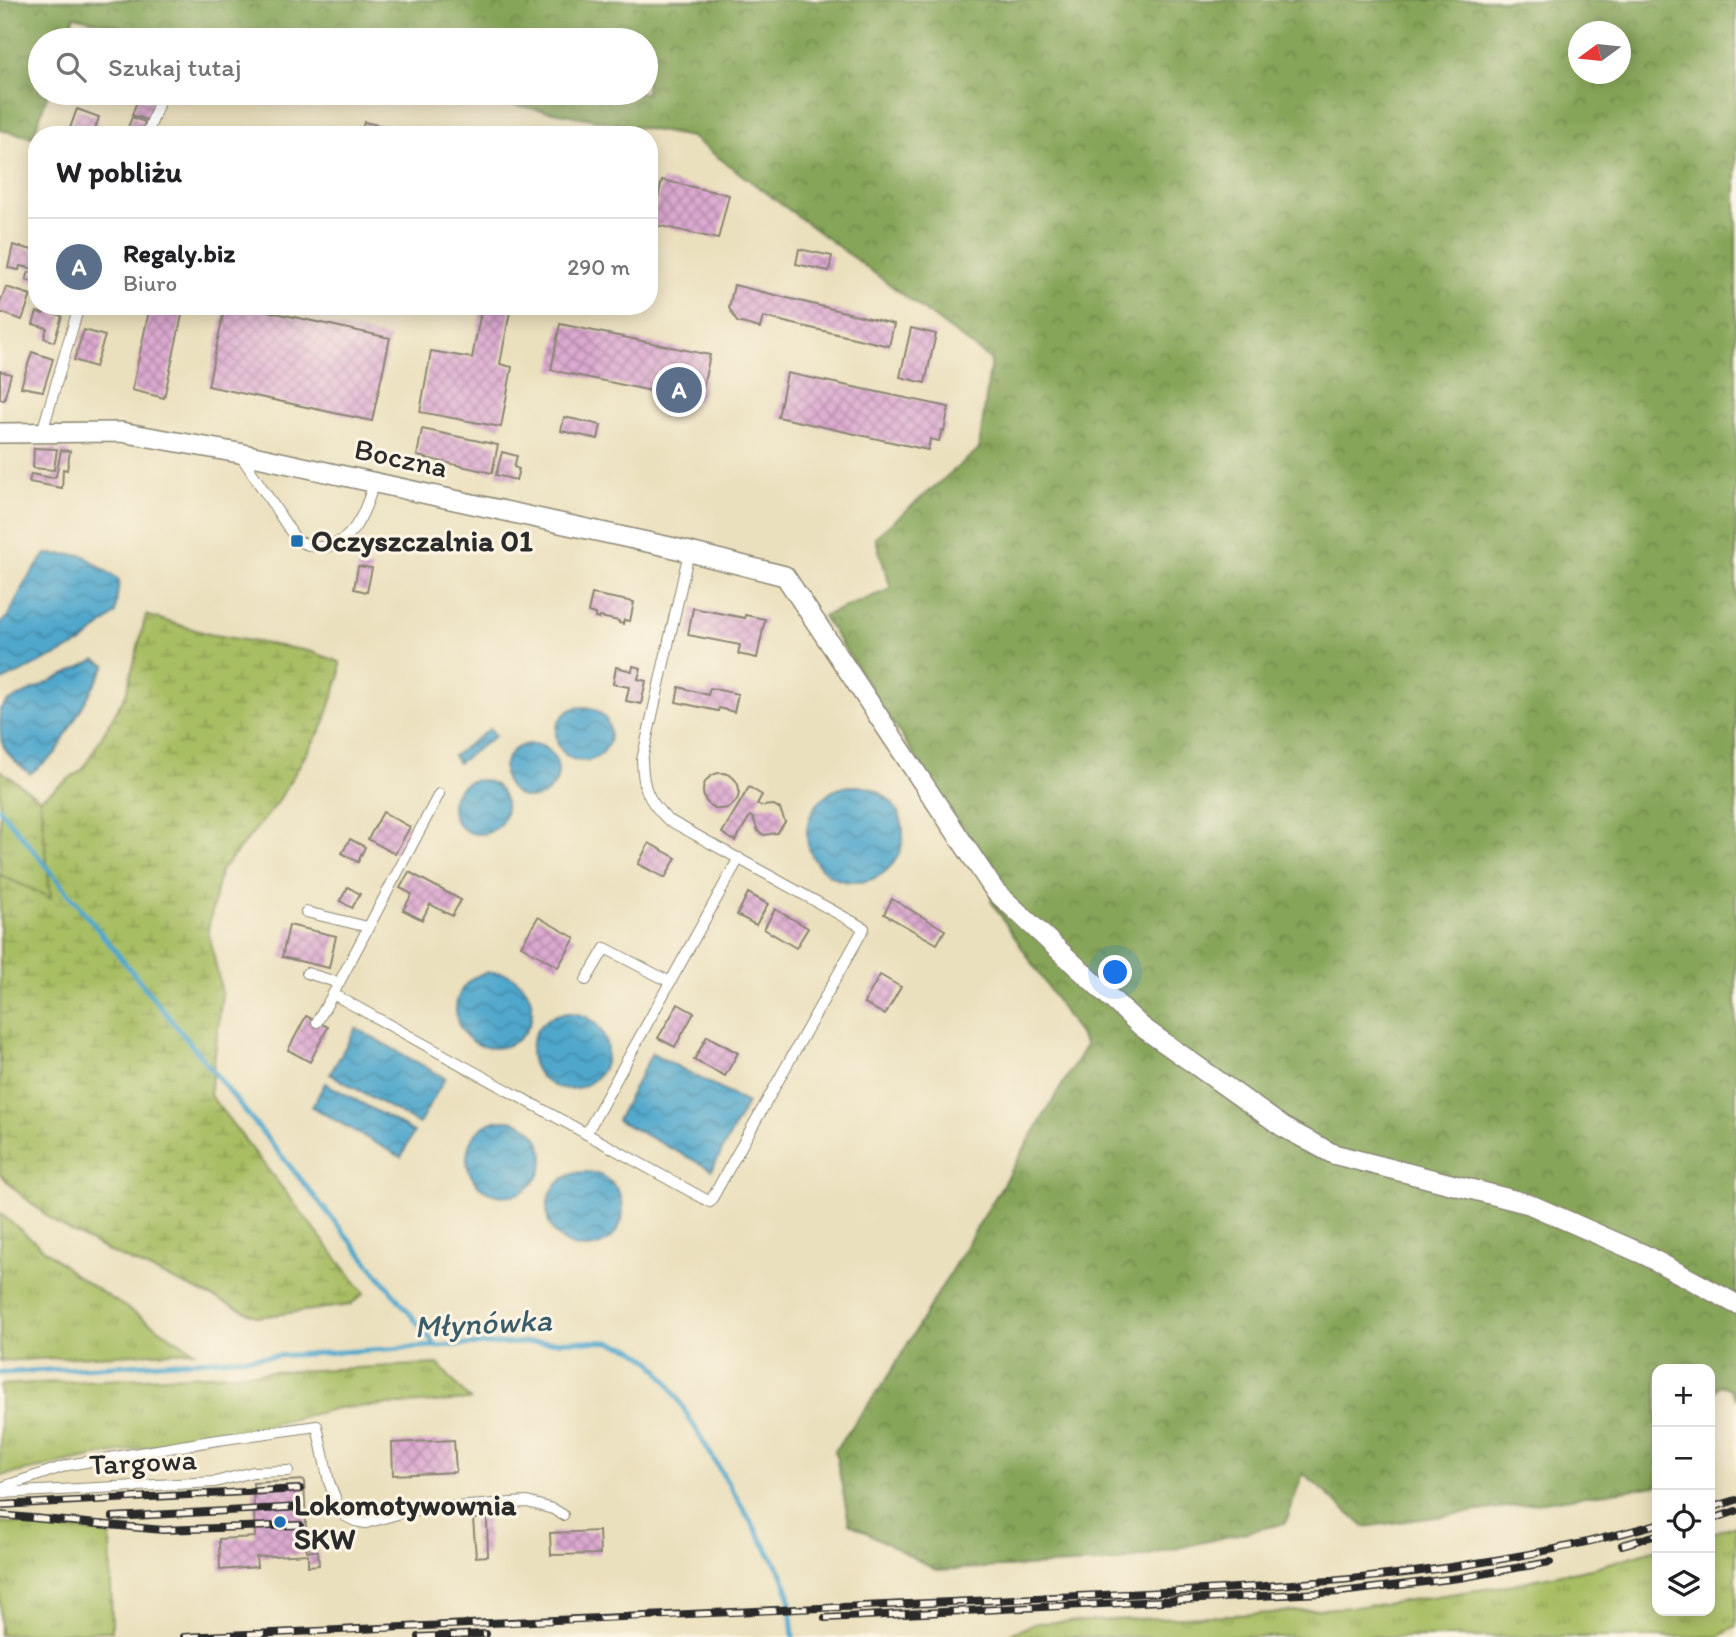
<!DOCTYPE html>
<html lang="pl">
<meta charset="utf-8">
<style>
:root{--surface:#fff;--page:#f6f6f6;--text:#202124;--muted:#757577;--line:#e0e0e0;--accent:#ea580c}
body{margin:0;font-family:Itim,sans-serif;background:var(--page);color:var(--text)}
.controls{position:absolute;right:21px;bottom:21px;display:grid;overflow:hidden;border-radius:14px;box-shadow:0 4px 18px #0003}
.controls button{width:63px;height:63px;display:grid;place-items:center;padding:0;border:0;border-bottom:2px solid var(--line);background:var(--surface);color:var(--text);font:35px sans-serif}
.compass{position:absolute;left:1568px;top:21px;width:63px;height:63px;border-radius:50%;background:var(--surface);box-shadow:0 4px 18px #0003;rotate:255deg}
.you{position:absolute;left:1116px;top:973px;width:24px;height:24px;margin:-18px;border:5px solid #fff;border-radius:50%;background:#1a73e8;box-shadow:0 0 0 10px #1a73e833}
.badge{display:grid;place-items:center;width:46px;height:46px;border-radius:50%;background:var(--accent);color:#fff;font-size:23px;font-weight:700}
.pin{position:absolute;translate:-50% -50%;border:4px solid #fff;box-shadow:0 2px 7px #0006}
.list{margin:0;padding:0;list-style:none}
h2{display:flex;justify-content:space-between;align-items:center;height:91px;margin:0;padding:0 28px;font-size:30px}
h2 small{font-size:23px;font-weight:400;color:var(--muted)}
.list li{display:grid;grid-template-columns:46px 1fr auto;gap:21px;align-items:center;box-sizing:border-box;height:98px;padding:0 28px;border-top:2px solid var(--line)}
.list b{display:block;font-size:26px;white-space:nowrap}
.list p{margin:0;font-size:23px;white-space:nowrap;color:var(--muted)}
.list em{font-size:23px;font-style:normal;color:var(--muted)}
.icon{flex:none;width:38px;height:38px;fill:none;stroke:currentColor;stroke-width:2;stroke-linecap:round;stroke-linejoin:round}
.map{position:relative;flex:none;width:1736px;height:1637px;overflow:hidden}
.search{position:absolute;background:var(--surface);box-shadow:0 4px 18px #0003;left:28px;top:28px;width:630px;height:77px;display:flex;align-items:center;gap:18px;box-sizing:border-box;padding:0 24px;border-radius:38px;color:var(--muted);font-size:26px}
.panel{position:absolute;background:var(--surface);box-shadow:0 4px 18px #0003;left:28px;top:126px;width:630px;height:189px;border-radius:28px}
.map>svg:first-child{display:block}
</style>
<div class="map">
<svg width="1736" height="1637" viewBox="0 0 1736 1637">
<defs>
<pattern id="grass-tufts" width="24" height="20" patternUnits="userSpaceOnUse" patternTransform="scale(1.75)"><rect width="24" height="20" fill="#a8be63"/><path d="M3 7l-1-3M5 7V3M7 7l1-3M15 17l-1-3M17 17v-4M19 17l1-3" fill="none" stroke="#899b52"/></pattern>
<pattern id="forest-crowns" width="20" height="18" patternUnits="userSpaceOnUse" patternTransform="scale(1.75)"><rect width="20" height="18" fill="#86a559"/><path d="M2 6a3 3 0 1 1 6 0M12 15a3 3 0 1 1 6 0" fill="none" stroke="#6e874a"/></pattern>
<pattern id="wetland-marsh" width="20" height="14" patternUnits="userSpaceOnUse" patternTransform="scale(1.75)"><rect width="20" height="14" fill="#a8be63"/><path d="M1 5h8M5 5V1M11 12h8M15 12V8" fill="none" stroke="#899b52"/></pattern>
<pattern id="water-waves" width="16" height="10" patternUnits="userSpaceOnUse" patternTransform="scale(1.75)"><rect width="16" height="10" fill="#4fa7cc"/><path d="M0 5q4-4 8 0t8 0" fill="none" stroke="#4288a6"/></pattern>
<pattern id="building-cross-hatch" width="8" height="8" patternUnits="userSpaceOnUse" patternTransform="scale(1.75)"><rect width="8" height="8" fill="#dca9d0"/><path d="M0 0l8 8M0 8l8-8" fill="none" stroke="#b38aa9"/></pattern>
</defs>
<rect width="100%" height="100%" fill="#fcf5e5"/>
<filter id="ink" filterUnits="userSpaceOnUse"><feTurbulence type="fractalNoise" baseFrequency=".0143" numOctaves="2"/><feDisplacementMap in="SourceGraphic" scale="14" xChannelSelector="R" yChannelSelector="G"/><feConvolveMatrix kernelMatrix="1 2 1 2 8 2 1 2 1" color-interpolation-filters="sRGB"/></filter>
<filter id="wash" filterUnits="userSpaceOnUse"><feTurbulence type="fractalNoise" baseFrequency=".00686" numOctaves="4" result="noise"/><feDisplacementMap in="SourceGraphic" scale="28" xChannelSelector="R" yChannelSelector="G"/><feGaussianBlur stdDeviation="1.57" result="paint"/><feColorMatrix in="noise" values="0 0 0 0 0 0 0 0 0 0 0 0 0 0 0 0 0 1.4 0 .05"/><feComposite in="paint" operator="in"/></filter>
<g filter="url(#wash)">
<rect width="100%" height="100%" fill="#ebe0bd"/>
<g fill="url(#grass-tufts)" stroke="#6a7447" stroke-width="2">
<path d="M0,770L40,799L51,898L0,875Z"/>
<path d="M0,1213L75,1275L194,1351L0,1361Z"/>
<path d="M438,1364L470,1400L338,1408L235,1433L107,1454L0,1476V1385Z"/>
<path d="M0,1522L110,1533L112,1631L0,1635Z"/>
<path d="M1736,1525V1627L1717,1637H1002L1037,1623L1257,1614L1376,1605L1498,1587L1596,1567L1657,1549V1611H1710V1534Z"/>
</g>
<path fill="url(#forest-crowns)" stroke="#586842" stroke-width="2" fill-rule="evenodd" d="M0,0H1736V1398L1730,1388L1720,1385L1710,1397V1369H1657V1486L1364,1527L1303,1473L1286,1523L1118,1562L936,1570L849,1523L835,1450L886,1380L1086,1045L991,901L999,885L823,616L891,589L875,537L979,449L991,360L691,137L448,93H646V40H174L74,16L65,40H40V93H48L33,137L0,130ZM1578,32H1620V74H1578Z"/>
<path fill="url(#wetland-marsh)" stroke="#6a7447" stroke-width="2" d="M146,615L209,634L309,651L340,662V675L324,724L276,805L220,872L208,930L222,994L210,1095L364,1293L350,1305L258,1317L110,1252L57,1224L19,1193L0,1174V875L51,898L40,799L83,769L126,694Z"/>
<g fill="url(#water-waves)" stroke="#3d697c" stroke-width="2">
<path d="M46,554L83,555L119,580L115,614L82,643L0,682V624L9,615L25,582Z"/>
<path d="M95,660L106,665L55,754L30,774C0,748 0,748 0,709L7,702Z"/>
<circle cx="583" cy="734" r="27"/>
<path d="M490,729L495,736L458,763L453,756Z"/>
<circle cx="531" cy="771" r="27"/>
<circle cx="479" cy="807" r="27"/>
<circle cx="855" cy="834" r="48"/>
<circle cx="494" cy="1010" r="38"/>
<circle cx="569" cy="1051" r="38"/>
<path d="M356,1028L445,1078L419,1124L330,1074Z"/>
<path d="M652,1053L747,1103L712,1170L617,1120Z"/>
<path d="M325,1083L414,1132L401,1157L312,1107Z"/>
<circle cx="505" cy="1158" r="38"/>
<circle cx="585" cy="1210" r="38"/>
</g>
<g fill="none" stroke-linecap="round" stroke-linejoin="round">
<g stroke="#4fa7cc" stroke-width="5">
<path d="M0,809L436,1346"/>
<path d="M0,1373L436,1346L572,1341L610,1342L633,1349L653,1363L669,1384L782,1574L789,1594L793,1637"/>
</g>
</g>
<g id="blocks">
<g fill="url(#building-cross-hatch)">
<path d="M138,98L156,103L149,121L132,115Z"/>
<path d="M77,109L99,117L93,135H80L69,131Z"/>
<path d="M132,117L145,122L143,129L141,128L138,135H125Z"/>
<path d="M364,122L420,134L419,135H361Z"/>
<path d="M662,180L729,195L718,239L652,224Z"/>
<path d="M13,245L37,251V269L20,266L19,270L8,268Z"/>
<path d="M799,249L832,256L829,271L796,264Z"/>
<path d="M29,272L37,274V283L26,280Z"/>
<path d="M734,285L894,324L889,346L763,317L760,328L737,322L729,308Z"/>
<path d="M6,287L31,295L22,320L0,312V304Z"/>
<path d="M45,306H57L54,313L62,316L54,342L44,338L47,328L33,324L37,312L43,314Z"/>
<path d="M150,306H184L164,398L132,390Z"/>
<path d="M225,306H244L390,338L372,421L208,386Z"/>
<path d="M482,306H511L500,364L512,367L501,427L420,412L431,351L472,358Z"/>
<path d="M560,324L710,355L700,401L551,370Z"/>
<path d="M911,328L936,334L925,383L900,377Z"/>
<path d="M84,330L105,336L95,367L74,360Z"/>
<path d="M32,352L53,359L43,391L21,387Z"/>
<path d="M0,371L11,374L4,400L0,399Z"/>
<path d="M787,373L949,407L944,431L942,430L939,441L930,439L928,450L778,417Z"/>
<path d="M564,417L601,425L598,439L561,431Z"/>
<path d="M422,429L498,445L492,473L417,456Z"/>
<path d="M34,448L57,449L54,470L33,468Z"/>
<path d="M61,450L70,451L67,470L63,469L62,488L29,482L31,474L52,478L56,476Z"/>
<path d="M502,452L517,456L514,467L519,469L516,480L496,475Z"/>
<path d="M358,566L372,568L367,592L354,589Z"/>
<path d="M592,594L634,602L630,621L624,620L623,624L619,623V621L600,617L599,619L595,618V614L588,612Z"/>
<path d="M693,608L745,618V615L765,619L757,658L738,654L740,645L688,635Z"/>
<path d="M633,666L641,668L638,679L646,681L641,704L626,701L629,687L613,684L616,667L632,671Z"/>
<path d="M679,687L708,695L710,688L738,694L734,712L719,708L718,711L676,702Z"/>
<circle cx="721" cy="791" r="18"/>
<path d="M749,787L762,795L757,804L761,806L774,805L780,809L785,822L777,833L764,835L758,831L753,818L750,816L735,841L722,833Z"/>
<path d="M383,812L410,827L395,854L368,839Z"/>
<path d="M350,839L365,847L358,862L342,853Z"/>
<path d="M649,843L676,858L665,878L638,864Z"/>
<path d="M409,872L461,900L452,916L430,904L422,920L403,910L412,894L400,888Z"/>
<path d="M348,887L360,894L352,908L340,901Z"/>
<path d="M748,893L768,904L756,925L737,915Z"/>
<path d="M892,899L945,930L937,944L884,914Z"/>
<path d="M775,909L808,928L796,948L764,929Z"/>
<path d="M538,917L575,938L558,967L521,946Z"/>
<path d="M289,925L336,936L329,968L282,957Z"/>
<path d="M880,975L901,987L885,1015L864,1003Z"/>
<path d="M678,1004L694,1013L675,1047L658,1038Z"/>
<path d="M306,1016L328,1027L310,1062L288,1050Z"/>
<path d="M707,1036L738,1053L725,1076L694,1060Z"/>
<path d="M454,1440L456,1472L393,1475L392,1443Z"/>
<path d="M304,1480L307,1551H318L319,1565L308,1566V1554L256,1557L257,1567L220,1570L219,1539L255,1537L253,1483Z"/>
<path d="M487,1518L488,1556L476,1557L473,1519Z"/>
<path d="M599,1531L600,1554L551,1555L550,1533Z"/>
</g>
</g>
</g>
<g filter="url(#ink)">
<use href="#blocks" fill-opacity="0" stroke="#8b8674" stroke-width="2"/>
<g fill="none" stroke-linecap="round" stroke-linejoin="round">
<g stroke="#8b8674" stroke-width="12">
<g id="service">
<path d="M147,135L159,102"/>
<path d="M42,432L79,306"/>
<path d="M241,456L297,541C304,543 312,547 319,547C353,548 366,509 374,483"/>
<path d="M439,794L333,994L710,1202L864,928L667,819C647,799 643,788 642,760L689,552"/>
<path d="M306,912L368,927"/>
<path d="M307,973L339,983"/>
<path d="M586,980L605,948L670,982"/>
<path d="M317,1022L333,994"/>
<path d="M586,1134L739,858"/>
<path d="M0,1488L68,1465L211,1441L317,1426L329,1482L338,1505L345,1516L355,1521L366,1523L408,1511L425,1509L527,1502L553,1509L563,1515"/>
<path d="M0,1493L215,1482L253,1472L288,1471"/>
</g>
</g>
<g stroke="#8b8674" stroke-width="22">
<path id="minor" d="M0,433L121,432L239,453L670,547L785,576L995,891L1142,1027L1283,1127L1333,1154L1529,1204L1645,1255L1736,1304"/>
</g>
<use href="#service" stroke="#fff" stroke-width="10"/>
<use href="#minor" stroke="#fff" stroke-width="19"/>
<g stroke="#2b2b2b" stroke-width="8">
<g id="rail">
<path d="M0,1505L300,1489"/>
<path d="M1710,1508L1736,1500"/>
<path d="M0,1515L163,1530L300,1525"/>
<path d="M113,1517L300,1507"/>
<path d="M1710,1520L1736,1511"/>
<path d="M1622,1545L1657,1535"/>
<path d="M825,1618L1340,1592L1459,1578L1550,1562"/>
<path d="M184,1637C454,1625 724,1613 994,1600C1217,1589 1441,1586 1657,1524"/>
<path d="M419,1637L486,1634"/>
</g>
</g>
<use href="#rail" stroke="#fcf5e5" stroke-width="5" stroke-dasharray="16" stroke-linecap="butt"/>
</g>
</g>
<g fill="#1f6fb2" stroke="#fcf5e5" stroke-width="2.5">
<rect x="290" y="534" width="14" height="14" rx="3.5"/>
<circle cx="280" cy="1522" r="7"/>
</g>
<g text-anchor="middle" stroke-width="6" stroke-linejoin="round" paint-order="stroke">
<g font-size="30" fill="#2b2b2b" stroke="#fcf5e5">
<text transform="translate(401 458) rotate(12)" y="10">Boczna</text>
<text transform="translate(143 1462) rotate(-3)" y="10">Targowa</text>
</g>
<g font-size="30" font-weight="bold" fill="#2b2b2b" stroke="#fcf5e5" text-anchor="start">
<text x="311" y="551">Oczyszczalnia 01</text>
<text x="294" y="1515">Lokomotywownia<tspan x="294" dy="34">SKW</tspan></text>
</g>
<g font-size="32" font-style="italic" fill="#395d6b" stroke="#fcf5e5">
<text transform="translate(483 1323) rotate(-3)" y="11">Młynówka</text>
</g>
</g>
</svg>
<div class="controls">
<button>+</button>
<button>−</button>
<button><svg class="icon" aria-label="locate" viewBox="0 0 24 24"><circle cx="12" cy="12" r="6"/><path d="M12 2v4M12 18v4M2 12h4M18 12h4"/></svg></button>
<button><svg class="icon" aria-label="layers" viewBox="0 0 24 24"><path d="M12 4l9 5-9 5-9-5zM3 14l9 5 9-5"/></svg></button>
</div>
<svg class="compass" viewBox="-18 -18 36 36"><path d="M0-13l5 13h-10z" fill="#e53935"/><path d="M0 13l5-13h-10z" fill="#757577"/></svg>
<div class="you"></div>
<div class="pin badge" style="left:679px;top:390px;background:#5c6f8a">A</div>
<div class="search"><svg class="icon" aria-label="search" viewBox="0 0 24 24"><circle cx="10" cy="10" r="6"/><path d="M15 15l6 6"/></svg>Szukaj tutaj</div>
<section class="panel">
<h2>W pobliżu<small></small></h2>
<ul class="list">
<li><span class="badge" style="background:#5c6f8a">A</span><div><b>Regaly.biz</b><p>Biuro</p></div><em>290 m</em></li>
</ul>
</section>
</div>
